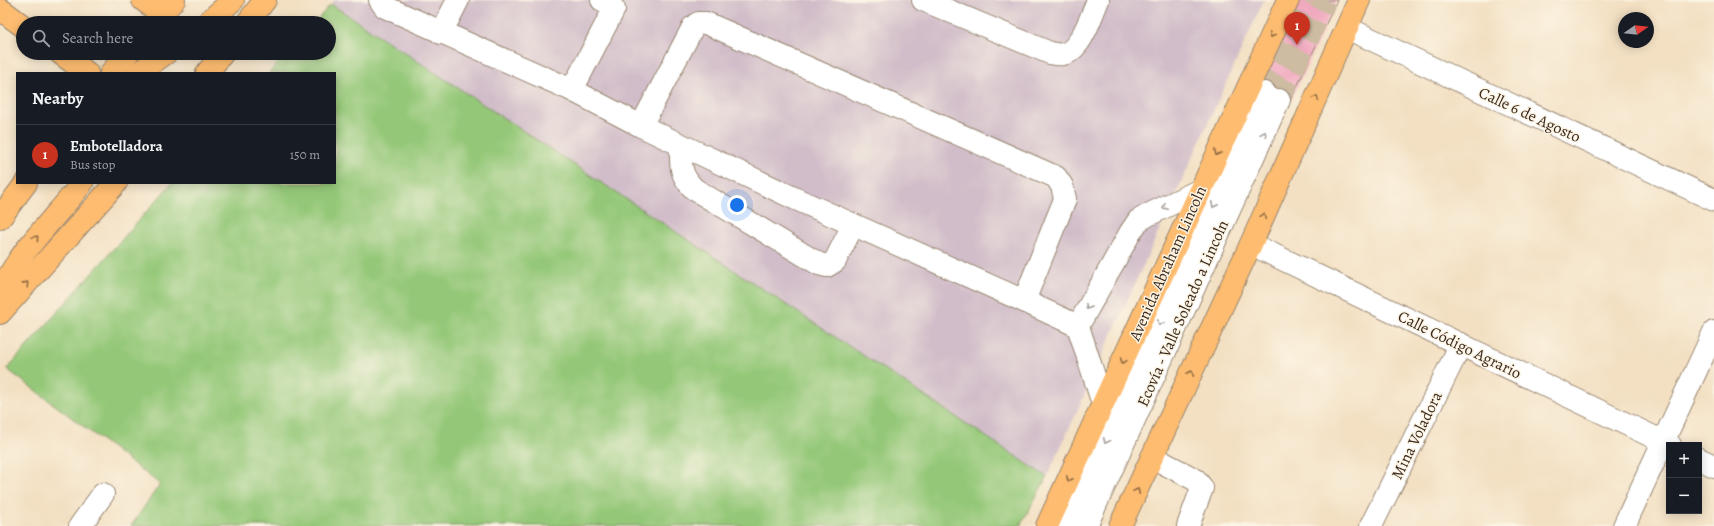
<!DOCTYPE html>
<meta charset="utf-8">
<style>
:root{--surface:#171b24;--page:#20242c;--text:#f1f3f6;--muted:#9ea1a6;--line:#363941;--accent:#c8321e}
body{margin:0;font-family:Alegreya,serif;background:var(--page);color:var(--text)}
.controls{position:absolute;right:12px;bottom:12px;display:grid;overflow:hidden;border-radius:0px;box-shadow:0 2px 10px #0003}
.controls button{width:36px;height:36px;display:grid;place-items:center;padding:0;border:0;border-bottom:1px solid var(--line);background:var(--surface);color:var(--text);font:20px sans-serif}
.compass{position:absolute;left:1618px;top:12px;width:36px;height:36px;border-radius:50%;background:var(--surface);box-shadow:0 2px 10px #0003;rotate:76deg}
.you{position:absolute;left:737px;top:205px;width:14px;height:14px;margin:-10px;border:3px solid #fff;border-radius:50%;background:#1a73e8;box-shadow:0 0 0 6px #1a73e833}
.badge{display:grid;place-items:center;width:26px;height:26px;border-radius:50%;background:var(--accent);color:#fff;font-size:13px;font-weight:700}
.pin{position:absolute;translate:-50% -33px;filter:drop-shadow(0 1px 2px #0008)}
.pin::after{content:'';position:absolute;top:21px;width:14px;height:12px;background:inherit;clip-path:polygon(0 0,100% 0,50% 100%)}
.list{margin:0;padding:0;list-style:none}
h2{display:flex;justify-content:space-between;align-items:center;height:52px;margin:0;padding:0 16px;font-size:17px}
h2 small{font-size:13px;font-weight:400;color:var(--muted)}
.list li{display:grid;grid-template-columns:26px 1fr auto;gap:12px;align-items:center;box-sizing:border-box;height:60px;padding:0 16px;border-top:1px solid var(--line)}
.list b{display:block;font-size:15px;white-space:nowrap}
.list p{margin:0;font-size:13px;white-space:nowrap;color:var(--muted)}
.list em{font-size:13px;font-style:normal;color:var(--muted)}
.icon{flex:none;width:22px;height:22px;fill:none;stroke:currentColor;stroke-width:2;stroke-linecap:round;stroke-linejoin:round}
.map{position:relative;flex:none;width:1714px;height:526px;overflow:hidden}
.search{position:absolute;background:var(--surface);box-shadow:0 2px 10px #0003;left:16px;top:16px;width:320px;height:44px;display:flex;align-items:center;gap:10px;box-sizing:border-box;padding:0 14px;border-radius:22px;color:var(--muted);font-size:15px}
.panel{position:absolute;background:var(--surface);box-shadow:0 2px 10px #0003;left:16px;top:72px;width:320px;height:112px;border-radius:0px}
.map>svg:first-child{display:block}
</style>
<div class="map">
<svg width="1714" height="526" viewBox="0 0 1714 526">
<rect width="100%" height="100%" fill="#fcf5e5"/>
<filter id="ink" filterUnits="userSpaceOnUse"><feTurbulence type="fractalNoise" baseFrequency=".025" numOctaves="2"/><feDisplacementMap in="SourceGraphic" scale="8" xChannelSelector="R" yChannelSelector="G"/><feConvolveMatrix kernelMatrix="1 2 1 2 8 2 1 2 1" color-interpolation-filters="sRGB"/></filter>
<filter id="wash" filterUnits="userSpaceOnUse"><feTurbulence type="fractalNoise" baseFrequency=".012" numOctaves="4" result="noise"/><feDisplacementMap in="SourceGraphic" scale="16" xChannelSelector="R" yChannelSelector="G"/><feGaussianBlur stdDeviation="0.9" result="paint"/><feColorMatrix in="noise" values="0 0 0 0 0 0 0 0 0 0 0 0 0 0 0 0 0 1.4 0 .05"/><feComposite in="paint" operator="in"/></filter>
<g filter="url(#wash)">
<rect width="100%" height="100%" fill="#f3e0c3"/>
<path fill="#d1bdc9" d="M334,0H1264L1047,477L331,4Z"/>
<path fill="#94c878" stroke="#68794b" d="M331,4L1047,477L1020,526H131L160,484L7,369L172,183H335V73H269L287,53H329V23H314Z"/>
<g id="blocks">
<path fill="#f0a9bf" d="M1299,0H1337L1289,104L1258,90Z"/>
</g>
</g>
<g filter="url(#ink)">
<use href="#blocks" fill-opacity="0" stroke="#978570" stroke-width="1"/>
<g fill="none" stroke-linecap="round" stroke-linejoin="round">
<g stroke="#cebca2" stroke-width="22" stroke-dasharray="22 11" stroke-linecap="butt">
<path d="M1265,93L1307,0"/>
<path d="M1279,100L1326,0"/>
</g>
<g stroke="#978570" stroke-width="24">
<g id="minor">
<path d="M380,0L385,7L572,90L641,126L796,199L1024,301L1078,326L1103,404"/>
<path d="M923,0L1050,53C1054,54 1059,55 1063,54C1081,51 1091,16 1098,0"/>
<path d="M1347,28L1714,200"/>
<path d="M441,33L458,0"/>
<path d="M572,90L614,9L609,3L602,0"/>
<path d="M641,126L693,27L698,23H706L1056,177L1062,186L1065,199L1024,301"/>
<path d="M681,145C681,165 679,174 694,189L819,264L827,266L835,261L853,225"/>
<path d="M1251,244L1670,445"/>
<path d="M1078,326L1130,233L1138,221L1148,215L1200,190"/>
<path d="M1152,457L1196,480L1202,488L1188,526"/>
<path d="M1699,459L1714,466"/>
<path d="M80,526L103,494"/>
<path d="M1067,526L1265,93"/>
<path d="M1086,526L1279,100"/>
<path d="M1371,526L1461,344"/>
<path d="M1624,526L1714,332"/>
</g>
</g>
<g stroke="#978570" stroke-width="24">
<g id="major">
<path d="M143,0L162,14"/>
<path d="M0,9L23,26"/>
<path d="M154,23L174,0"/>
<path d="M207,23L233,0"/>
<path d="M247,23L265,0"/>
<path d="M60,53L87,73"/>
<path d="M111,73L128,53"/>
<path d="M138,73L166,53"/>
<path d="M207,73L223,53"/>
<path d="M0,218L26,183"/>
<path d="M0,294C18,251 54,220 82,183"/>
<path d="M0,313L116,183"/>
<path d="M1047,526L1288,0"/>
<path d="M1120,526L1251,244L1359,0"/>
</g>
</g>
<use href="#minor" stroke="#fff" stroke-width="22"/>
<use href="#major" stroke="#fdbc6f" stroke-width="22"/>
</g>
<defs><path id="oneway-chevron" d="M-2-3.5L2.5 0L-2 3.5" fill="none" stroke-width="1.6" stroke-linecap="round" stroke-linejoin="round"/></defs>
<g stroke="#926c42">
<use href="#oneway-chevron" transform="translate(1272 35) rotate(115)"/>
<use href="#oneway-chevron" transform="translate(1316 98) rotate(-66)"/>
<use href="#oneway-chevron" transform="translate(1217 153) rotate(115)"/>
<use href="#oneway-chevron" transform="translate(1263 216) rotate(-66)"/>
<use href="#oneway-chevron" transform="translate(36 238) rotate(-50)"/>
<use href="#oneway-chevron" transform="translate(26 284) rotate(-48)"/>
<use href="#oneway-chevron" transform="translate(1123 361) rotate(114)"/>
<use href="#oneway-chevron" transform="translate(1191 373) rotate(-65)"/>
<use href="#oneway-chevron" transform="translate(1069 479) rotate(115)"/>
<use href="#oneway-chevron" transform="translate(1137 491) rotate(-65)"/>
</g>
<g stroke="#a79f9a">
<use href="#oneway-chevron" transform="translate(1264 134) rotate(-66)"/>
<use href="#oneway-chevron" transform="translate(1214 205) rotate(115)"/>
<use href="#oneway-chevron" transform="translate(1165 207) rotate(155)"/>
<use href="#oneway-chevron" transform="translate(1088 307) rotate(119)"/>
<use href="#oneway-chevron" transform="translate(1160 323) rotate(115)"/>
<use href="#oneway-chevron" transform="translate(1106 441) rotate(115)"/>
</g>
</g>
<g text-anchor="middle" stroke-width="3" stroke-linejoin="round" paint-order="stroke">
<g font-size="16" fill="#3b2a1e" stroke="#fcf5e5">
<text transform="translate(1530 114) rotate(25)" y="6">Calle 6 de Agosto</text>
<text transform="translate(1167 263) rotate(-66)" y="6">Avenida Abraham Lincoln</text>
<text transform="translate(1182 313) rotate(-66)" y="6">Ecovía - Valle Soleado a Lincoln</text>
<text transform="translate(1460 344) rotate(26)" y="6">Calle Código Agrario</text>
<text transform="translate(1416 435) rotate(-64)" y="6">Mina Voladora</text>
</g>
</g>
</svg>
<div class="controls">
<button>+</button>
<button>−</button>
</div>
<svg class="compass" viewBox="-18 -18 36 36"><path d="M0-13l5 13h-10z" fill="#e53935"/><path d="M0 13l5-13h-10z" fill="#9ea1a6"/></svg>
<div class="you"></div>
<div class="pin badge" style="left:1297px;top:45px">1</div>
<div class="search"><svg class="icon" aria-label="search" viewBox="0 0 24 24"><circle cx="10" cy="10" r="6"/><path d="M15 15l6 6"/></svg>Search here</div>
<section class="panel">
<h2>Nearby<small></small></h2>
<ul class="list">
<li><span class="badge">1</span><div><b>Embotelladora</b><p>Bus stop</p></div><em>150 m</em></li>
</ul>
</section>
</div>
